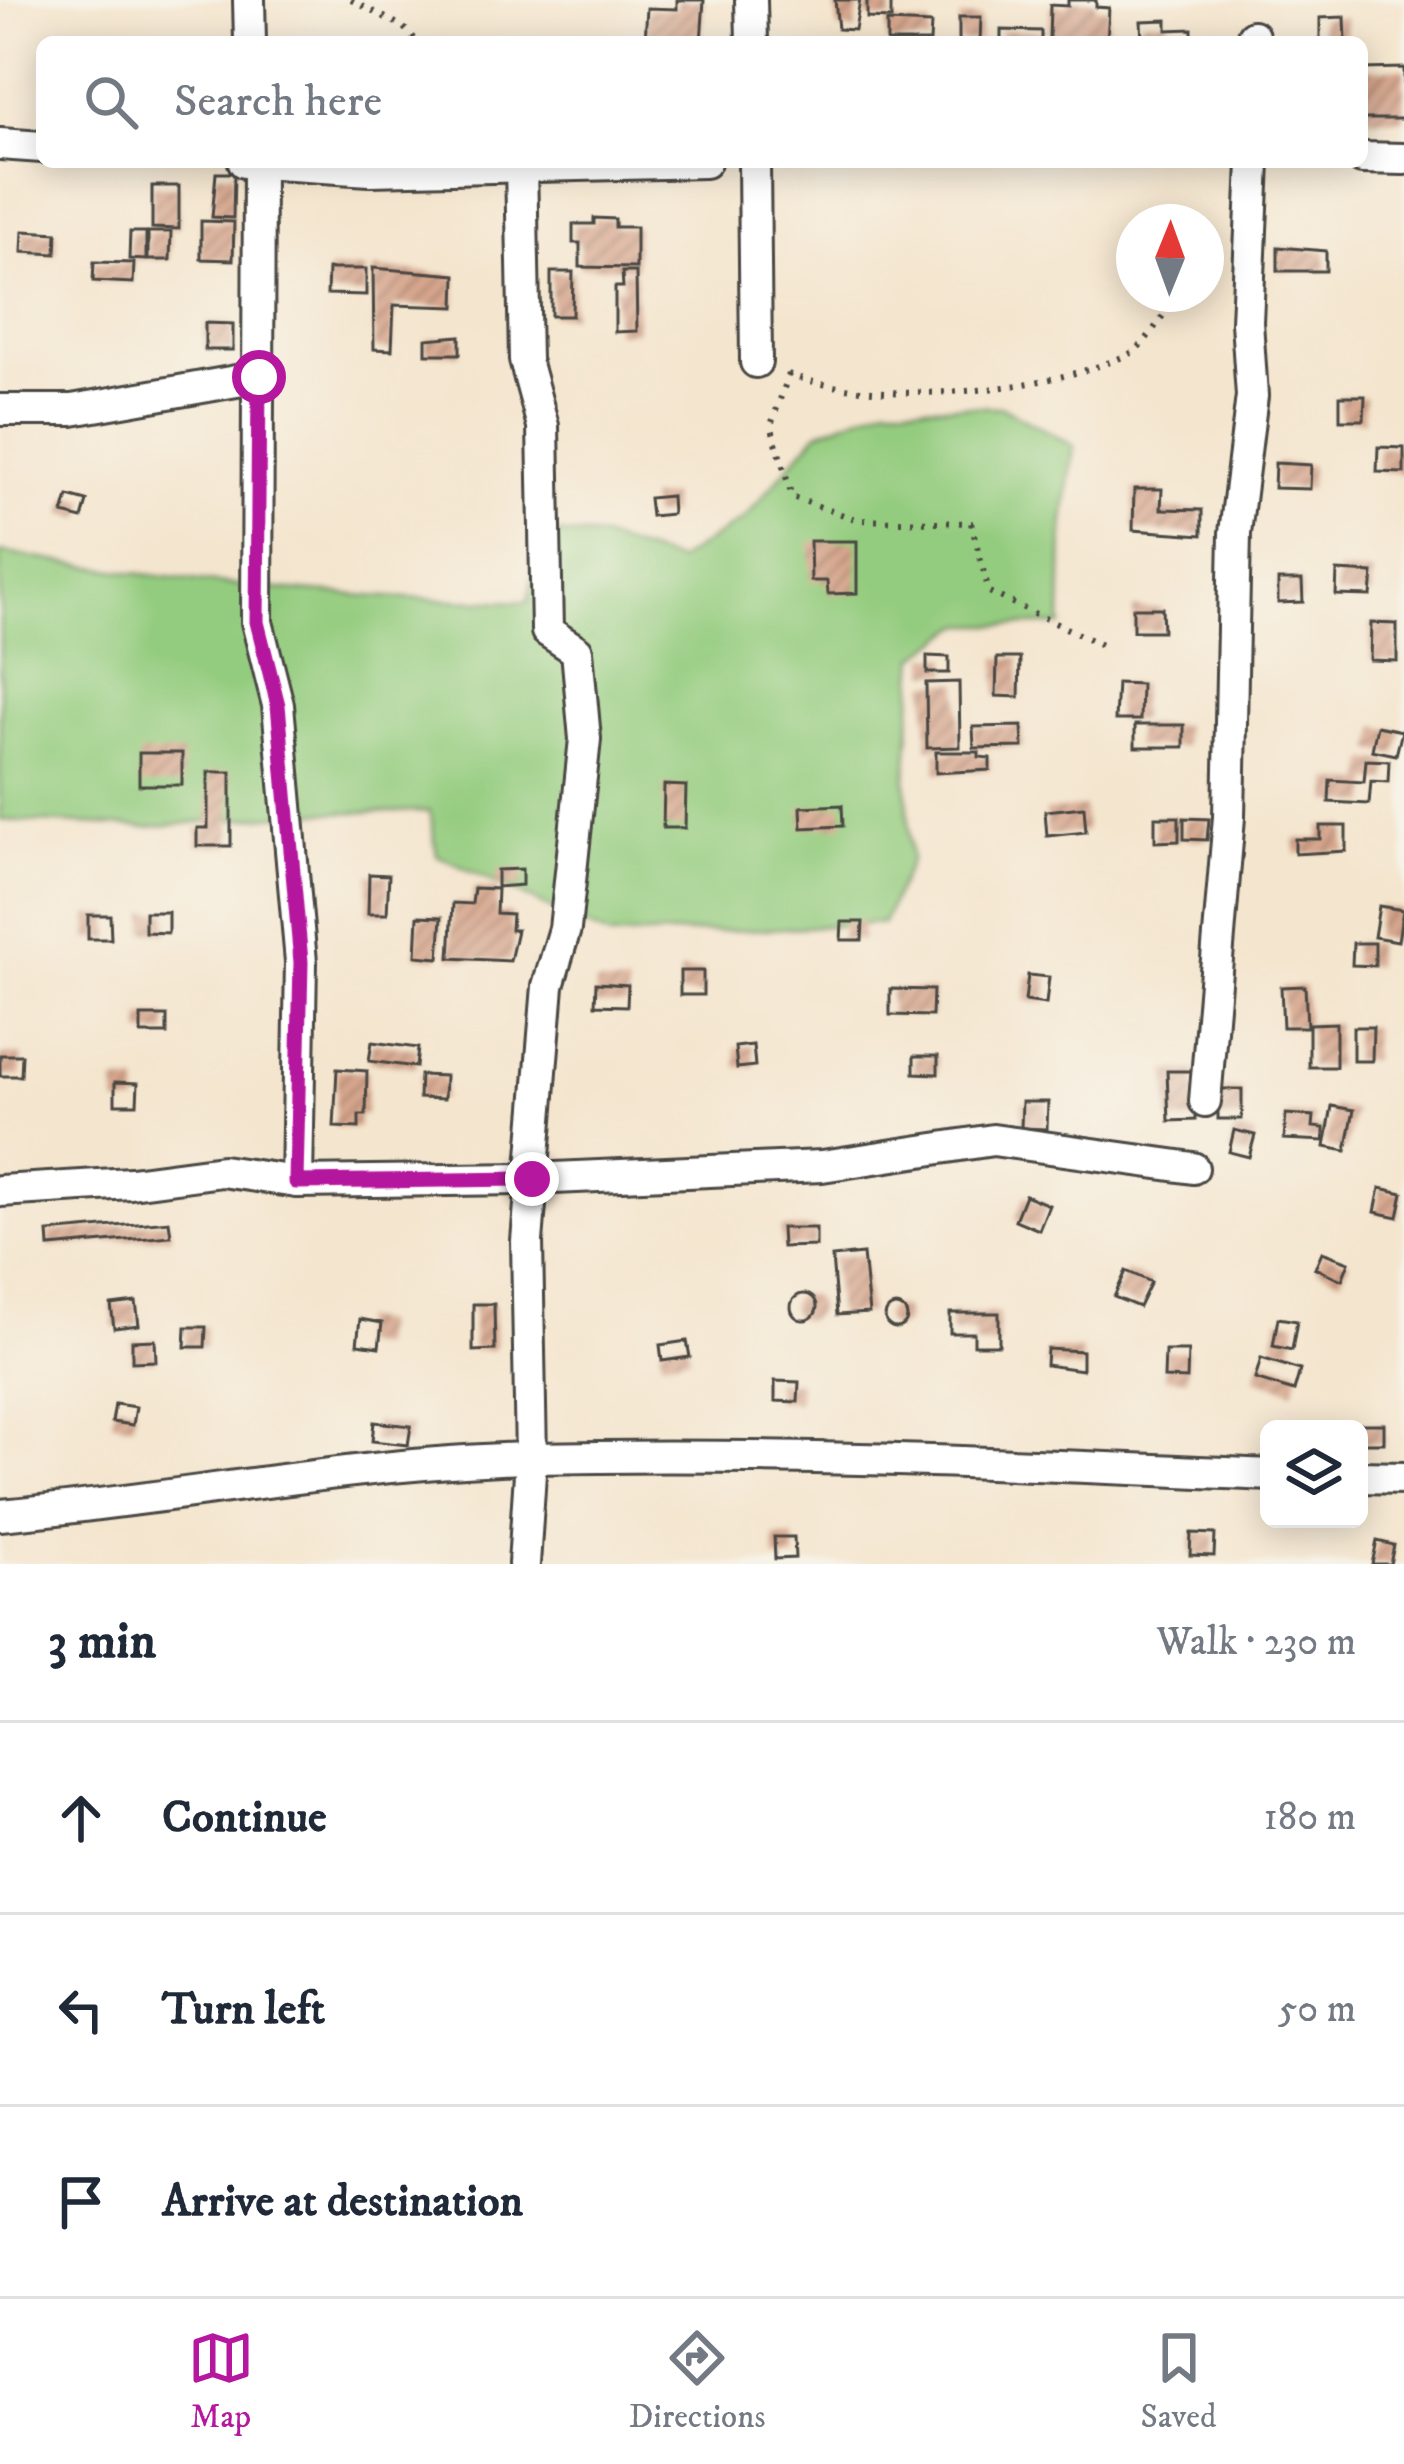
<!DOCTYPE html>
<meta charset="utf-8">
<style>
:root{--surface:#fff;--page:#f2f2f3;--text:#1f2937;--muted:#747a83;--line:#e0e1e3;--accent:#b5179e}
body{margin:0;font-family:"IM FELL DW Pica",serif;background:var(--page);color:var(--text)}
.controls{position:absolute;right:36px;bottom:36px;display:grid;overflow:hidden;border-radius:18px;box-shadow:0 6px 30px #0003}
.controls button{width:108px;height:108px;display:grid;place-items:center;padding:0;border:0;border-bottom:3px solid var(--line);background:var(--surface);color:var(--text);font:60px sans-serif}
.compass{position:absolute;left:1116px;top:204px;width:108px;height:108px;border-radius:50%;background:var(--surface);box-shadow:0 6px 30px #0003;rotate:1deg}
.stop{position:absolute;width:36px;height:36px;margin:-27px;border:9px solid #b5179e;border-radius:50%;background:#fff}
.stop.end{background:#b5179e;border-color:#fff;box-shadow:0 3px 12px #0008}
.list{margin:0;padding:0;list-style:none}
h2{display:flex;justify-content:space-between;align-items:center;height:156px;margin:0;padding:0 48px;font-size:51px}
h2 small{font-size:39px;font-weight:400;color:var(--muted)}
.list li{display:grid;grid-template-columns:78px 1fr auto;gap:36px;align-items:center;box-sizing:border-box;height:192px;padding:0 48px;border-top:3px solid var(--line)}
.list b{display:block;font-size:45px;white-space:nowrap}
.list em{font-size:39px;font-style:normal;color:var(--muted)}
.icon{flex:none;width:66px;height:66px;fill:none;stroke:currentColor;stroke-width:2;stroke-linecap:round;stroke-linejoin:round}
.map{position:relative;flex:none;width:1404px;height:1564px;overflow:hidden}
.search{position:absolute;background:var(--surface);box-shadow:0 6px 30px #0003;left:36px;right:36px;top:36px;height:132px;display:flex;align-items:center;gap:30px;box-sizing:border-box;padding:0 42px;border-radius:18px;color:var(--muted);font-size:45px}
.sheet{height:732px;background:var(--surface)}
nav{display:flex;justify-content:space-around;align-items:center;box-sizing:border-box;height:168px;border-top:3px solid var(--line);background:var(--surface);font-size:33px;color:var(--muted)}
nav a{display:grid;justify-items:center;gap:6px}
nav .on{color:var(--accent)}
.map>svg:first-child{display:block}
</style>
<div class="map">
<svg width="1404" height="1564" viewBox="0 0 1404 1564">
<defs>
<pattern id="building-hatch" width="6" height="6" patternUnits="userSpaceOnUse" patternTransform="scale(3)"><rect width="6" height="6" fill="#d6a58c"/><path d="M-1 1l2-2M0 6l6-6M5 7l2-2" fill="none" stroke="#ae8773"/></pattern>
</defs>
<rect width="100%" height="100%" fill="#f7f3e8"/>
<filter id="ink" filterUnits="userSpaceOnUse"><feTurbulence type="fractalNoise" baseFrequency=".00833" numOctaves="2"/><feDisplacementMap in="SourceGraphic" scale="24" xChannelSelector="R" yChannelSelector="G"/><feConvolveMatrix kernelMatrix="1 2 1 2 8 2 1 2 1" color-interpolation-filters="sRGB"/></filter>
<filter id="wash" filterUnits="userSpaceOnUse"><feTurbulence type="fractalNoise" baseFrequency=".004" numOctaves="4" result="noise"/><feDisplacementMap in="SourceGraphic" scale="48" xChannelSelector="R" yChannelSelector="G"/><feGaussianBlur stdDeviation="2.7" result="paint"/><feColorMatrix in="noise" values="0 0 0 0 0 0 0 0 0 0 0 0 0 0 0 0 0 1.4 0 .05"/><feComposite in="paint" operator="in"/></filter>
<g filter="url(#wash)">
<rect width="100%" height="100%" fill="#f4e5ce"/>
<path fill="#94cc7f" stroke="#607c55" stroke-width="3" d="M887,405L1002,407L1074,446L1063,528L1061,625H961L916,657L906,779L911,859L883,923L610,937L437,855L430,811L302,813L147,827L0,820V552C175,583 351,600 528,602L542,532L598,537L677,561L745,518L818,432Z"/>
<g id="blocks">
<g fill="url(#building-hatch)">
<path d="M677,0H704L701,42H645L647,8L677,9Z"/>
<path d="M835,0H860L855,30L838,29Z"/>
<path d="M867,0H891V19L867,18Z"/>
<path d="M1068,0H1096V7L1109,8L1107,42H1049L1050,5L1068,6Z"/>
<path d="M959,17H981L980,42H959Z"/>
<path d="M1345,17L1346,42H1311L1320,38V18Z"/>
<path d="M1167,20V30L1192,29V42H1142L1141,21Z"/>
<path d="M887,22L931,24L930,42H887Z"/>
<path d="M1001,30L1041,31V42H1001Z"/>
<path d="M1404,68V119H1362V69Z"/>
<path d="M216,173H234L233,218L212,217Z"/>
<path d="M152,186H179V229L152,228Z"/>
<path d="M594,218L615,219V227H636V268L580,267V243H573V224H594Z"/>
<path d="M201,221L234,222L233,260L201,259Z"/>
<path d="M23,231L57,233L56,254L22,252Z"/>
<path d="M130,232H146V260L129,259Z"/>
<path d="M148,232H171L170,260H148Z"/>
<path d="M1278,247L1326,251V271H1278Z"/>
<path d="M94,262L134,263L133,283L93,281Z"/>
<path d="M373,268L456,275L455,307L394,305L392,350L374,349Z"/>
<path d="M328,269H366V295L327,294Z"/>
<path d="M551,272H573L572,316H551Z"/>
<path d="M622,272H636L637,331L615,332V287H623Z"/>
<path d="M205,323L233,324V350H205Z"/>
<path d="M460,336V354H426V339Z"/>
<path d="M1340,396H1365L1364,420H1340Z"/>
<path d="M1378,447L1404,448V473L1377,472Z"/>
<path d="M1275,463L1311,465L1310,489L1274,488Z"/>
<path d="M1134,489H1162L1161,509L1202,510V535L1133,530Z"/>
<path d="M68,496L87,501L82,519L63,514Z"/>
<path d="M671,496L672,514L651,516L649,498Z"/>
<path d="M810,541H857V593L828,594L827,581H811Z"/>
<path d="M1337,571L1373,573L1371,596L1336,595Z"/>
<path d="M1278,580H1302L1303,602L1278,603Z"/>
<path d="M1133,608H1162L1163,631H1133Z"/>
<path d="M1371,623L1397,624V661L1370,660Z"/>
<path d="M927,656L949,657V673H927Z"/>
<path d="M997,658H1020L1019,697L996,696Z"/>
<path d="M959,682L960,747L927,748L926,683Z"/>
<path d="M1117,683L1141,684L1140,720H1115Z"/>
<rect x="1135" y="725" width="49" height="22"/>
<path d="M1022,726L1023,747L974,748L973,727Z"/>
<path d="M1377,726L1402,731L1396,755L1372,750Z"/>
<path d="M936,752H979V757L990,758V770L936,773Z"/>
<rect x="139" y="753" width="43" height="32"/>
<path d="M1366,760L1389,761L1388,782L1371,781L1369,804L1329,802L1330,780L1364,782Z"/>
<path d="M208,772H231V846H197V828H208Z"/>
<path d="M664,785L686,786L685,828H663Z"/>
<path d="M842,805L843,826L802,828L801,807Z"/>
<path d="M1084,807L1086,832L1047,836L1045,811Z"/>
<path d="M1155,817H1179V841L1155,842Z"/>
<path d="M1184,818L1209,819L1207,840L1184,839Z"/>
<path d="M1320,826H1346V851L1295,854V839H1320Z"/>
<path d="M522,869V885L497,887V870Z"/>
<path d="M369,874L389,875L387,914H368Z"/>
<path d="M474,888L497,889L496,913L512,914L511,930H517L510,961L450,958L453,903L472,904Z"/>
<path d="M1379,906L1403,910L1398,941L1374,937Z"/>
<path d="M145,912H168V933L145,932Z"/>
<path d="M88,915H110L111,939H88Z"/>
<path d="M418,916L442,917L439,958L416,956Z"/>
<path d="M842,922H863L862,940H841Z"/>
<path d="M1353,943H1375V966L1352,965Z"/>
<rect x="680" y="971" width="23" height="24"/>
<path d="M1028,975L1049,977L1046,1004L1025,1001Z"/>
<path d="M596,983L628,985L627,1006L595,1005Z"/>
<path d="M1305,986L1307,1027H1283L1281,987Z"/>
<path d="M890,989L933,990L932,1016L890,1015Z"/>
<rect x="141" y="1016" width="26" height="18"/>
<path d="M1336,1023V1067H1309V1024Z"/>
<path d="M1353,1027H1373L1372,1061H1353Z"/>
<path d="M372,1042L418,1048L416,1067L369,1061Z"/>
<path d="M753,1045L755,1066L737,1068L735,1047Z"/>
<path d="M0,1055H22L21,1076H0Z"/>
<path d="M914,1056H938V1074L914,1073Z"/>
<path d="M337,1069L367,1071L366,1115H359V1128L334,1127Z"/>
<path d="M1167,1071H1195L1196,1120L1169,1121Z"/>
<path d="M420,1075L445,1076L444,1099L419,1098Z"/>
<path d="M115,1082L138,1083L137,1104H115Z"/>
<rect x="1218" y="1089" width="24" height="30"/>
<path d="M1022,1102H1048L1047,1129L1021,1128Z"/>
<path d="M1332,1106L1354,1110L1346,1151L1325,1147Z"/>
<path d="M1286,1114L1314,1116L1313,1127L1324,1128V1141L1284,1139Z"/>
<path d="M1234,1130L1255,1135L1249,1157L1229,1152Z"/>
<path d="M1380,1188L1403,1193L1398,1217L1375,1212Z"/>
<path d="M1025,1195L1049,1205L1039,1230L1015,1220Z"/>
<path d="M169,1221L171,1236L49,1247L48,1232Z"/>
<path d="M781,1228H816V1246L782,1247Z"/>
<path d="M1322,1252L1349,1262L1342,1280L1315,1268Z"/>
<path d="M863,1254L869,1313L837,1315L832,1257Z"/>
<path d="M1126,1271L1151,1282L1139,1307L1114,1297Z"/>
<circle cx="804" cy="1307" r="13"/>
<path d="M136,1302L139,1325L114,1328L111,1305Z"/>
<path d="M473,1304H494L495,1350L473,1351Z"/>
<circle cx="896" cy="1317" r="11"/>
<path d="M950,1313H999V1345H974V1333H950Z"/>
<path d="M1278,1318L1297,1321L1292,1350L1273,1346Z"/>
<path d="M360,1319L382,1323L379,1347L357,1344Z"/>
<path d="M186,1327H206L205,1347H185Z"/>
<path d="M155,1340L156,1361L132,1362V1341Z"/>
<path d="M687,1341L690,1357L662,1361L660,1345Z"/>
<path d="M1047,1349L1082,1351V1370L1046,1365Z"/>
<path d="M1165,1351H1188L1187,1379L1164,1378Z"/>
<path d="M1261,1358L1300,1370L1294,1391L1255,1379Z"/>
<path d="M775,1381L799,1382L798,1402L775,1401Z"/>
<path d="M115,1404L136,1407L133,1425L112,1422Z"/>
<path d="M374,1422L411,1426L408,1445L372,1441Z"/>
<path d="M1337,1424H1384V1443H1359V1429H1337Z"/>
<path d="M1191,1533L1215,1534L1214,1556L1190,1555Z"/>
<path d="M774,1537H794L795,1558L775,1559Z"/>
<path d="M1377,1541L1394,1545L1390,1564H1372Z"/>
</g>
</g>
</g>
<g filter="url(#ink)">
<use href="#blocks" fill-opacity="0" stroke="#494743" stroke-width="3"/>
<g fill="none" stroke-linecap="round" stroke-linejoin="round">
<g stroke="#494743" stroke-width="36">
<g id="street">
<path d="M249,0L250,42"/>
<path d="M751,0L752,42"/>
<path d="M1253,36V42"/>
<path d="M0,144L42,147"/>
<path d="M1362,158L1404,159"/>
<path d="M244,162L370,170L705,162"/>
<path d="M259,162L257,622L278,705L301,962L297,1182"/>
<path d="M754,162L756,362"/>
<path d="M521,164L525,360L543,426L547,631L577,651L585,739L565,929L548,986L527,1241L531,1458L524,1564"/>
<path d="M0,410H72L259,377"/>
<path d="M1205,1101L1229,817L1235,533L1252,396L1247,322L1254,162"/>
<path d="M0,1191L131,1183L222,1171L297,1182L532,1179L822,1166L993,1140L1193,1168"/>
<path d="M1359,1477L1404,1478"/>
<path d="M0,1515C178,1499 354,1462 533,1458C778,1452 1024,1464 1269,1475"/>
</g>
</g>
<g stroke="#494743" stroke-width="6" stroke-dasharray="3 9" stroke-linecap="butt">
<path d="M351,0L402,26L418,42"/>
<path d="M788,374C875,407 1041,394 1127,355C1150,345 1162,309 1182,294"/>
<path d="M789,374L771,425L792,497L858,520L971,523L989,592L1108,648"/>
</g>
<use href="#street" stroke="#fff" stroke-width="30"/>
</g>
</g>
<g fill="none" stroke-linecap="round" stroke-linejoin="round" filter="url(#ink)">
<path stroke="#b5179e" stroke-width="15" d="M259,377L257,622L278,705L301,962L296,1182L532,1179"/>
</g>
</svg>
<div class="controls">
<button><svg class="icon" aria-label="layers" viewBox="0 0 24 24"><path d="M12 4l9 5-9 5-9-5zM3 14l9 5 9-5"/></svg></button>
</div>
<svg class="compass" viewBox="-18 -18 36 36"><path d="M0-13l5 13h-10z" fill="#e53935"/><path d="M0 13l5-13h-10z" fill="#747a83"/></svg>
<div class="stop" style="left:259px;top:377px"></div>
<div class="stop end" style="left:532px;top:1179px"></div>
<div class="search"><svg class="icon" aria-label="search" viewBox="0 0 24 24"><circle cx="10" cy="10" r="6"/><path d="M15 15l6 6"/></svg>Search here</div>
</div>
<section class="sheet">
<h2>3 min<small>Walk · 230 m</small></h2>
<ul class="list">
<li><svg class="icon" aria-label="ahead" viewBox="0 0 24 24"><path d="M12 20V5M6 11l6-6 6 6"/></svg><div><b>Continue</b></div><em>180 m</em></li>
<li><svg class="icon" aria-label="left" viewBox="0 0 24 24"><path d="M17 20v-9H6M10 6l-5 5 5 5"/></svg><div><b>Turn left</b></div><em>50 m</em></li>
<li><svg class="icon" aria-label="arrive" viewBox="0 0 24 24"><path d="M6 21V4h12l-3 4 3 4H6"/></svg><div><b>Arrive at destination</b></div></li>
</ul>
</section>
<nav>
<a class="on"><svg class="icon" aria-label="map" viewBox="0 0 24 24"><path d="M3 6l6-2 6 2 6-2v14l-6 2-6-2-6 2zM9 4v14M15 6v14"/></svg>Map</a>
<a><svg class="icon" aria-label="directions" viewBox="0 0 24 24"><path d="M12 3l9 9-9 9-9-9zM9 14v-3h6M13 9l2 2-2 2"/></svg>Directions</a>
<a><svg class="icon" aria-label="saved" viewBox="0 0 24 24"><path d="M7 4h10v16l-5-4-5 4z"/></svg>Saved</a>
</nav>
